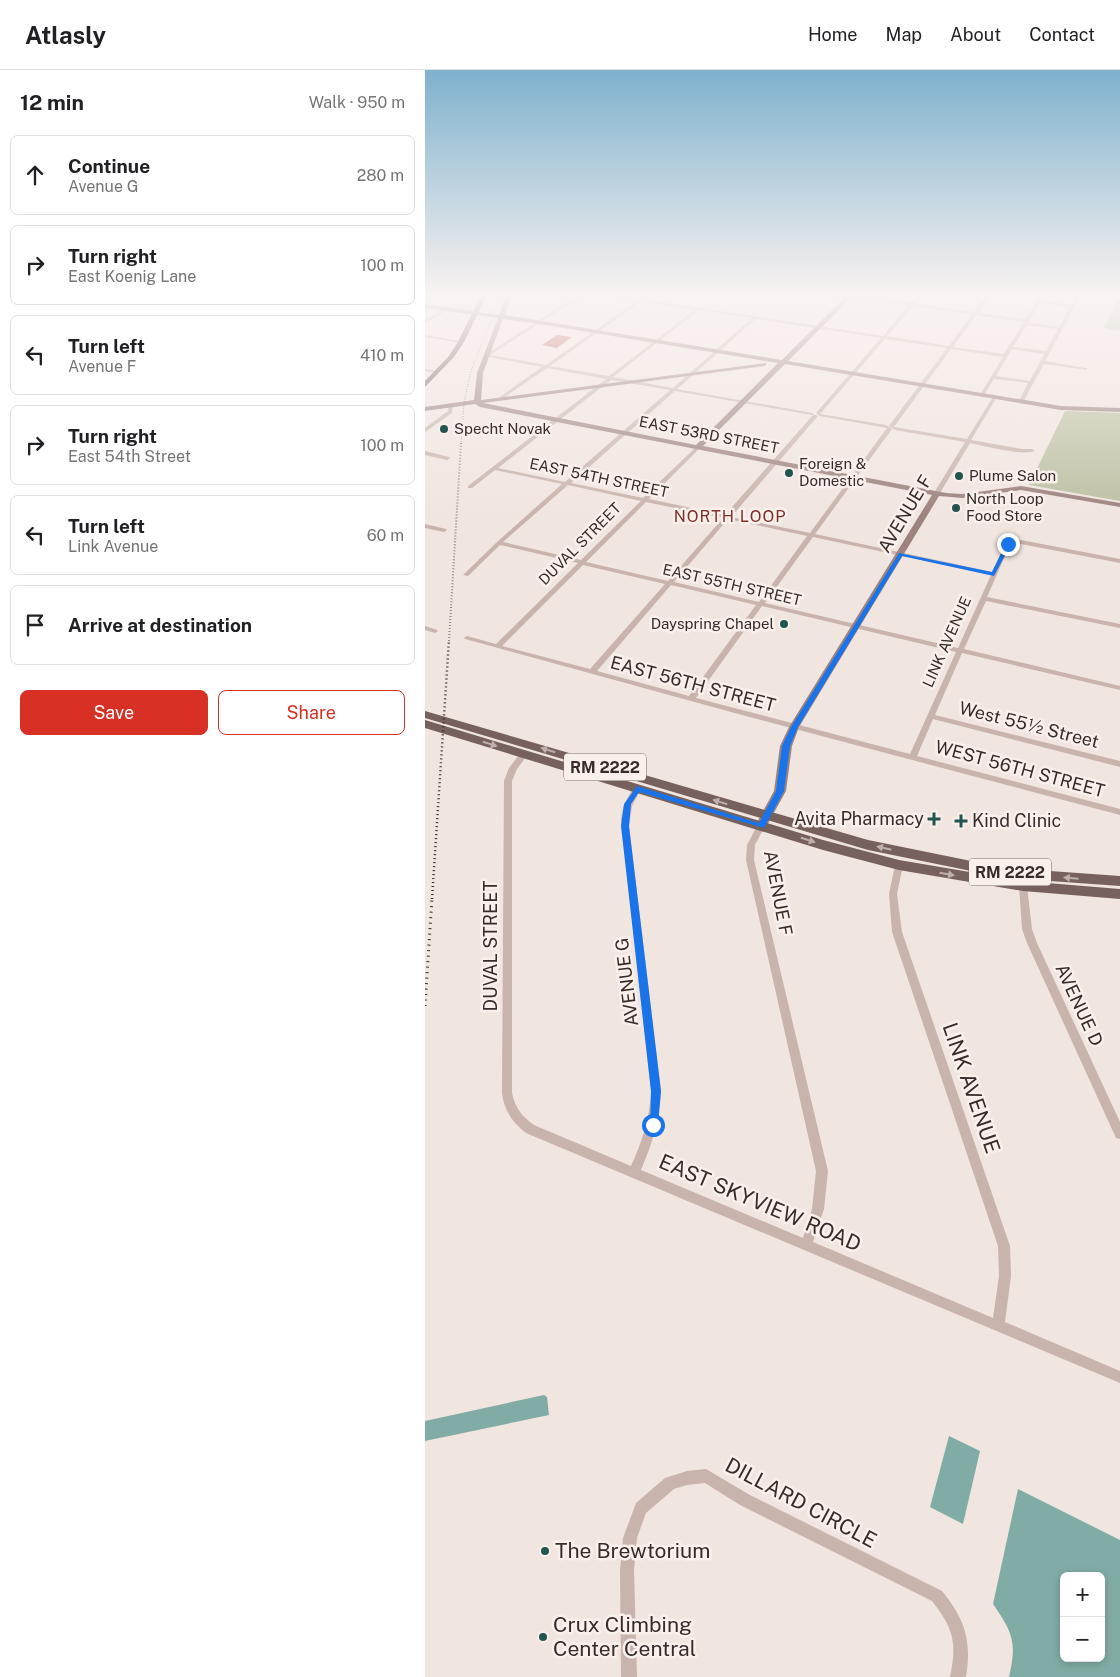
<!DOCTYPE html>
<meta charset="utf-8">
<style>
:root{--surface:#fff;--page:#f2f2f2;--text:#202124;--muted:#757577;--line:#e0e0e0;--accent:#d93025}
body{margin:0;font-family:"Public Sans",sans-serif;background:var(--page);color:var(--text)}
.controls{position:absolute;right:15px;bottom:15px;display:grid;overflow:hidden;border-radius:8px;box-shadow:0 2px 8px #0003}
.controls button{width:45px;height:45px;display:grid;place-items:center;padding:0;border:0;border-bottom:1px solid var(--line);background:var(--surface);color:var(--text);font:25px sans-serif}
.stop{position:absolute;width:15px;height:15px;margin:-11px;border:4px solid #1a73e8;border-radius:50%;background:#fff}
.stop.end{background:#1a73e8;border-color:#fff;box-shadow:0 1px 5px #0008}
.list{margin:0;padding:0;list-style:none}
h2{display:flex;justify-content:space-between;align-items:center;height:65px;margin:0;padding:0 20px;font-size:21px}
h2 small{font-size:16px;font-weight:400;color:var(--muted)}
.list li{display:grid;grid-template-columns:32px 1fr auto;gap:15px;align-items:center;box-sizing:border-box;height:80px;margin:0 10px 10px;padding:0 10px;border:1px solid var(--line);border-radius:8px}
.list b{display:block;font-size:19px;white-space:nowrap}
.list p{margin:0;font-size:16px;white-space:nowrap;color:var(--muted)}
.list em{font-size:16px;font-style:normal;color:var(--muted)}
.actions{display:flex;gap:10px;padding:15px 20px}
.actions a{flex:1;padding:11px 0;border:1px solid var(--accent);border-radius:8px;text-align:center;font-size:18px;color:var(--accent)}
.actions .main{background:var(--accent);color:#fff}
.icon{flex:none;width:28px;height:28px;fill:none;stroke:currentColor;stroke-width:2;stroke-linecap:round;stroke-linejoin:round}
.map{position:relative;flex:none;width:695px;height:1607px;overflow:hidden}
header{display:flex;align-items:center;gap:30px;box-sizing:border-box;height:70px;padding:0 25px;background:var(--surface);border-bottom:1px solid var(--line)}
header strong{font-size:24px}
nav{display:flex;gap:28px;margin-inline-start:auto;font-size:18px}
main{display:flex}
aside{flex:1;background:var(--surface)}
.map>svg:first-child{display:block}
</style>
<header>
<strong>Atlasly</strong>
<nav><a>Home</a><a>Map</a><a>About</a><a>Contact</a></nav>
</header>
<main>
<aside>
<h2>12 min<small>Walk · 950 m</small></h2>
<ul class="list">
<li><svg class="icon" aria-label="ahead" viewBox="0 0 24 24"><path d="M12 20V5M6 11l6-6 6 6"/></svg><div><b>Continue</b><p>Avenue G</p></div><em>280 m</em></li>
<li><svg class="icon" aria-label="right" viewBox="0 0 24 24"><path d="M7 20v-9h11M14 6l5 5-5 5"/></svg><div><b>Turn right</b><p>East Koenig Lane</p></div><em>100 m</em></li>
<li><svg class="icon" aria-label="left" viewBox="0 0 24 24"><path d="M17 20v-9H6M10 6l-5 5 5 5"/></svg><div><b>Turn left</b><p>Avenue F</p></div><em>410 m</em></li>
<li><svg class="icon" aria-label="right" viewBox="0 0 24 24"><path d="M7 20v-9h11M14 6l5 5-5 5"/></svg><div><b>Turn right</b><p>East 54th Street</p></div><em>100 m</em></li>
<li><svg class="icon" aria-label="left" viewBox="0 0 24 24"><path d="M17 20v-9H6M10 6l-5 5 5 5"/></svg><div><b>Turn left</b><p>Link Avenue</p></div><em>60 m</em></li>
<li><svg class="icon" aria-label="arrive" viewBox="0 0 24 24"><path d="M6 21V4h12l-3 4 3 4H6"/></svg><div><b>Arrive at destination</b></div></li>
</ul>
<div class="actions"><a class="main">Save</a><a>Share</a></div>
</aside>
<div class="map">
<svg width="695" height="1607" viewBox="0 0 695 1607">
<rect width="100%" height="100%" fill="#f1e5e0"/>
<g fill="#bbbfa1">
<path d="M695,226V261L679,258Z"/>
<path d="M640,341L695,343V431L604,415Z"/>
</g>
<g fill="#81aca5" fill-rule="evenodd">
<path d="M119,1325L122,1327L124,1345L0,1371V1351Z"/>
<path d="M524,1366L555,1381L538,1454L505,1437Z"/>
<path d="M593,1419L695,1470V1607H584C592,1572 588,1563 568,1534ZM639,1506H676V1588H639Z"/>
</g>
<path fill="#bb5853" d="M132,265L147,267L132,278L117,275Z"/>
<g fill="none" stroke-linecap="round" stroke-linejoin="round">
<g fill="#c8b4ac" fill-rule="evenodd">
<path d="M156,223H161L65,285L121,295L212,231L167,223H179L458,266L484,235L426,227L425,225L486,233L495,223H499L490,234L549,242L563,223H567L553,243L601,249L617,223H621L617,230L647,235L653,223H657L620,291L660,298H662V300L619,294L598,332L594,331L603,313L569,309L559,325L557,326L555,325L578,287L526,279L469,357L542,369L568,327L570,326L572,327L546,370L597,379H607L610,381C598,386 559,376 545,373L515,423L512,425L509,423L540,372L470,360L464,356L522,278L460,269L395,344L461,355L467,359L390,464L567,502L581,473L596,470L695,489V493L596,474L585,475L562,527L695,554V558L561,531L539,579L695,616V620L537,583L510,645L695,691V697L508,649L492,686L695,739V745L317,645L40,569L39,568L42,566L71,574L153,493L75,475L43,506L38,505L72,472L137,414L70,400L47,418H43V416L181,309L122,298L77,329H75V327L117,297L59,286ZM217,231L270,240L184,306L125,296ZM615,232L645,237L634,257L603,253ZM488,236L547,244L524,276L462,266ZM274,240L327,248L248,318L188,307ZM551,245L599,252L579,284L528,277ZM331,249L456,268L391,343L395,346L462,358L385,463L306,447L392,347V345H389L387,343L252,319ZM602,255L633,259L621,281L588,277ZM587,279L619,284L605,311L571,306ZM186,310L245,320L140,412L73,398ZM250,321L387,345H388L300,445L224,429L276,377L273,375L218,428L146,413ZM143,415L216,431L156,490L78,472ZM221,432L298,448L243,511L161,492ZM303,449L382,466L334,532L249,512ZM388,467L566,505L533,578L340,533ZM158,495L240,514L165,599L77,576ZM246,515L331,535L264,626L172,601ZM337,536L531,582L485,684L271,628Z"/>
<path d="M388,223H400L425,228L423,229Z"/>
<path d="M20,239L23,240L0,253V250Z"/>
<path d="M0,265L36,271L38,272L36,273L0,267Z"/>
<path d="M0,299L13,301V302L11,303L0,301Z"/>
<path d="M24,334L28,335L27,343L0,362V358L23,341Z"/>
<path d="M0,381L24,387L25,388L22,390L0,385Z"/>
<path d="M0,454L21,459L22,460L19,462L0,458Z"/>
<path d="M0,556L12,560L13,561L10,563L0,560Z"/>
<path d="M99,681L103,684L92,699L87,711V1023C90,1038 97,1046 109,1055L206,1096C217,1072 225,1048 226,1021L196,750C197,737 202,728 209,717H215L216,719L207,736L204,756L236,1021C235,1049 227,1074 216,1100L378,1168L387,1139L391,1101L321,790L322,775L333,754H339L340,756L330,775L329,790L403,1101L399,1139L388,1172L568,1248L574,1206L573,1176L467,862L464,824L470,795L471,793H477L478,795L472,824L477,862L585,1176L586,1206L580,1252L695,1301V1313L101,1063C87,1052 79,1040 77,1023L79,711L84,698L96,682Z"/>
<path d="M598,813L601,814L602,816L607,859L612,873L695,1052V1069L691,1068L602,873L597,859L594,816L595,814Z"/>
<path d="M281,1399L325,1425L517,1521C540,1549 547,1571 541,1607H525C532,1573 529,1559 507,1531L315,1435L280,1413L262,1415L249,1419L221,1443L212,1468L209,1500L212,1607H196L195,1500L198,1468L211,1433L240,1408L262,1401Z"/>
</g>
<path fill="#9c837e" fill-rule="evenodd" d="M82,223H88L80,245L357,290L424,223H431L363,291L636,336L695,338V342L636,340L360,294L278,376L521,423L537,424L596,416L695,433V437L596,420L537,428L514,426L374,657L367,676L361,721L340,759H332L330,756L349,721L355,676L364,657L507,425L55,337L50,334L0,341V337L49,330L52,303L73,248L0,238V234L74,245ZM78,249L114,254L353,293L271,375L58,333L339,296L341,295V293L56,330L58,303Z"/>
<g fill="#77615d" fill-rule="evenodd">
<path d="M57,223H63L39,272L29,287L0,317V311L24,286L33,272Z"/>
<path d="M0,641L443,770L556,793L597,799L695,806V816L597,809L556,803L443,780L0,648Z"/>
<path d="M0,650L398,770L474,790L598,811L695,819V829L598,821L474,800L398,780L0,658Z"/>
</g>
<path stroke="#372c2a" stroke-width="1" stroke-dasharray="0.5 2" stroke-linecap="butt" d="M36,374L39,333L46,301L77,223"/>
<path stroke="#372c2a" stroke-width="2" stroke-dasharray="0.5 2.5" stroke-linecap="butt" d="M24,571L36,373"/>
<path stroke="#372c2a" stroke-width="2.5" stroke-dasharray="1 3" stroke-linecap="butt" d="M7,829L24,570"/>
<path stroke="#372c2a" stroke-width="3" stroke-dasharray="1 4.5" stroke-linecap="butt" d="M0,936L7,828"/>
</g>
<defs><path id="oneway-solid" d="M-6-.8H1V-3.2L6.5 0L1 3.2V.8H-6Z" transform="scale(1.25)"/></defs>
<g fill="#beb0ac">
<use href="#oneway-solid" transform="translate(65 674) rotate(17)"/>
<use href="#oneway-solid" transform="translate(123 680) rotate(-163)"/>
<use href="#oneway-solid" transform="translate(295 732) rotate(-163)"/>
<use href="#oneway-solid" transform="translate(383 770) rotate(17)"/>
<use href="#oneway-solid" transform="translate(459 778) rotate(-167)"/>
<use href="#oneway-solid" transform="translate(522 804) rotate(10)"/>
<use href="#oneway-solid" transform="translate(646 808) rotate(-175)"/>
</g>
<linearGradient id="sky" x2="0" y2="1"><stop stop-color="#7fb1cd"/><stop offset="0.5" stop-color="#f9f3f1"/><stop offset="1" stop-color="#f9f3f1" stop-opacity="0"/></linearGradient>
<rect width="695" height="448" fill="url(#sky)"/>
<path fill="#1a73e8" d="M581,473L586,474L569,506L477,486L373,657L365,676L359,721L339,758L214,722L206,734L204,756L236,1021L233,1055L228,1060L225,1058L226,1021L196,756L199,734L212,716L334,753L351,721L357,676L366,657L474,483L567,502Z"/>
<g fill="#23554f" stroke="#f9f0ec" stroke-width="2">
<circle cx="19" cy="359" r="5"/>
<circle cx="364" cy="403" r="5"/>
<circle cx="534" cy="406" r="5"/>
<circle cx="531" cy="438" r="5"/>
<circle cx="359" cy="554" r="5"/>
<path d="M506.5 741.5h5v5h5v5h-5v5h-5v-5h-5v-5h5z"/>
<path d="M533.5 743.5h5v5h5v5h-5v5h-5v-5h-5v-5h5z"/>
<circle cx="120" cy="1481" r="5"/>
<circle cx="118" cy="1567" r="5"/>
</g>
<g text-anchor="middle" stroke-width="5" stroke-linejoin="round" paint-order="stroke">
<g font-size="15" fill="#372c2a" stroke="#f9f0ec" text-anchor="start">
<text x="29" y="364">Specht Novak</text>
<text x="374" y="399">Foreign &amp;<tspan x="374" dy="17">Domestic</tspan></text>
<text x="544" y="411">Plume Salon</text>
<text x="541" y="434">North Loop<tspan x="541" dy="17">Food Store</tspan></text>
<text x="349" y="559" text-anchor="end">Dayspring Chapel</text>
</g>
<g font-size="15" fill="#372c2a" stroke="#f9f0ec">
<text transform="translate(284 365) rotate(11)" y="5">EAST 53RD STREET</text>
<text transform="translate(174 408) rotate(12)" y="5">EAST 54TH STREET</text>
<text transform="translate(155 474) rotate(-45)" y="5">DUVAL STREET</text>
<text transform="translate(307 515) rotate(13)" y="5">EAST 55TH STREET</text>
<text transform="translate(522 572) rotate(-66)" y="5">LINK AVENUE</text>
</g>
<g font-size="16" letter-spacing="1" fill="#7f2e2a" stroke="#f9f0ec">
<text x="305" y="452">NORTH LOOP</text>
</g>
<g fill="#f9f0ec" stroke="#716764" stroke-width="1">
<rect x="139" y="683.5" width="82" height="27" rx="4"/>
<rect x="544" y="788.5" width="82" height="27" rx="4"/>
</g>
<g font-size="16" font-weight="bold" fill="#372c2a">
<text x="180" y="703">RM 2222</text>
<text x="585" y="808">RM 2222</text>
</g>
<g font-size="18" fill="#372c2a" stroke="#f9f0ec">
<text transform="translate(480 444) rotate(-59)" y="6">AVENUE F</text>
<text transform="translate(268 614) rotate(15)" y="6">EAST 56TH STREET</text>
<text transform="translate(604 655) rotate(14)" y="6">West 55½ Street</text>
<text transform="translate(595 699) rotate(15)" y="6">WEST 56TH STREET</text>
<text transform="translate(353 823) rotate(79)" y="6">AVENUE F</text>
<text transform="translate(66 876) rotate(-90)" y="6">DUVAL STREET</text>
<text transform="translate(202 912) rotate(-97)" y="6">AVENUE G</text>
<text transform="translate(654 935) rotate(65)" y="6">AVENUE D</text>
</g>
<g font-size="18" fill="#372c2a" stroke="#f9f0ec" text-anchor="end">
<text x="499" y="755">Avita Pharmacy</text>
<text x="547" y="757" text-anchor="start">Kind Clinic</text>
</g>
<g font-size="21" fill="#372c2a" stroke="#f9f0ec">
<text transform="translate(546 1018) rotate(71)" y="7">LINK AVENUE</text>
<text transform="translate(335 1133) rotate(23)" y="7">EAST SKYVIEW ROAD</text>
<text transform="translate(376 1433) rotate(28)" y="7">DILLARD CIRCLE</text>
</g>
<g font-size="21" fill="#372c2a" stroke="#f9f0ec" text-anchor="start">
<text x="130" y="1488">The Brewtorium</text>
<text x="128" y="1562">Crux Climbing<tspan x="128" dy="24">Center Central</tspan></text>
</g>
</g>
</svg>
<div class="controls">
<button>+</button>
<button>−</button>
</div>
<div class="stop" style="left:228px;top:1055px"></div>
<div class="stop end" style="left:583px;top:474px"></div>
</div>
</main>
